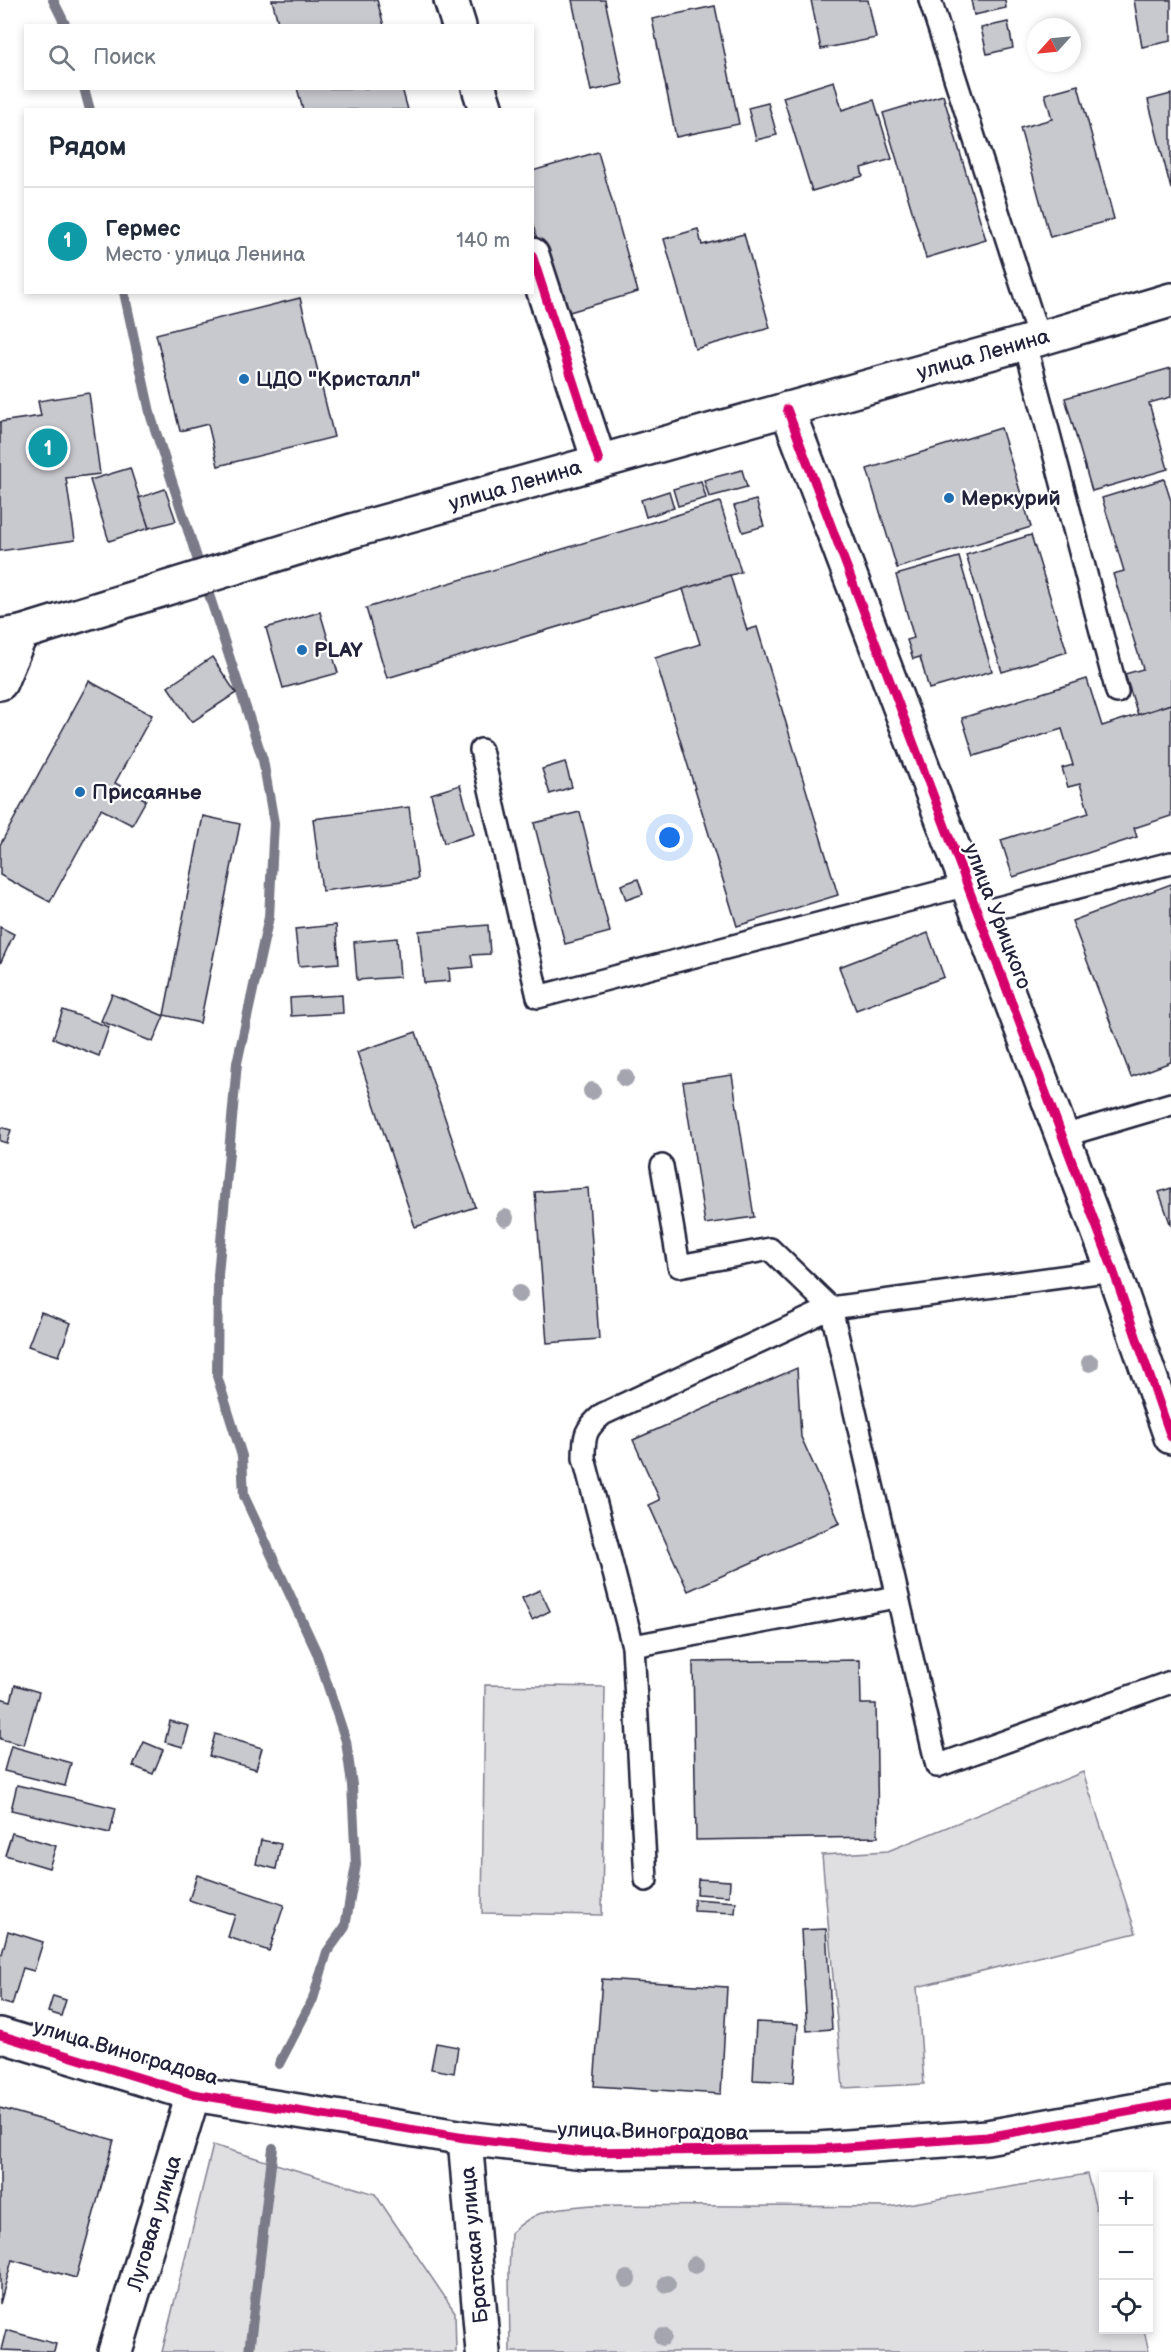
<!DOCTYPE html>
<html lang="ru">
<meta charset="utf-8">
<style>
:root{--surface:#fff;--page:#f2f2f3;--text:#1f2937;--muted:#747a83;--line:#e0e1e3;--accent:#db2777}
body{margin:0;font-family:"Balsamiq Sans",sans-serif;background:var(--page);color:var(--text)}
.controls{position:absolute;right:18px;bottom:18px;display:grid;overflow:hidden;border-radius:0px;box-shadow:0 3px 9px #0003}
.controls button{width:54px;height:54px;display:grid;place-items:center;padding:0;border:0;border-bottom:2px solid var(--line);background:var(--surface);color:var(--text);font:30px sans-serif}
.compass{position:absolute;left:1027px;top:18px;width:54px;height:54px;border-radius:50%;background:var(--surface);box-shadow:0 3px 9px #0003;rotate:243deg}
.you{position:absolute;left:670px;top:838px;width:21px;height:21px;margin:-15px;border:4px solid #fff;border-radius:50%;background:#1a73e8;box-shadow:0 0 0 9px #1a73e833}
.badge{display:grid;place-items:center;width:39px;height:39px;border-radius:50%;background:var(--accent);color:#fff;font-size:20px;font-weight:700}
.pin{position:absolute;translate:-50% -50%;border:3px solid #fff;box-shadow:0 2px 6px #0006}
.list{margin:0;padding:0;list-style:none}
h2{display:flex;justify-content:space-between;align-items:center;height:78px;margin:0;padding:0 24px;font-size:26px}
h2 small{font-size:20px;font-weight:400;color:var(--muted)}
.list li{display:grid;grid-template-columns:39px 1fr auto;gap:18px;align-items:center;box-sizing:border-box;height:108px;padding:0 24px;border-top:2px solid var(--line)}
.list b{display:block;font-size:22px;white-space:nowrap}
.list p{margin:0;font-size:20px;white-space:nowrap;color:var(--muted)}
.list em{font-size:20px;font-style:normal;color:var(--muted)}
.icon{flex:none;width:33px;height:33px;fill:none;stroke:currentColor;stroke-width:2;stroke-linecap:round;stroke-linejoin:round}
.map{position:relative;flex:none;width:1171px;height:2352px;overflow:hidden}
.search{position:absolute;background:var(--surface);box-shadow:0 3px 9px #0003;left:24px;top:24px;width:510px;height:66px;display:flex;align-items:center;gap:15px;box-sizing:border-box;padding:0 21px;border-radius:0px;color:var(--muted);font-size:22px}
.panel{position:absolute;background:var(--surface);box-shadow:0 3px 9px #0003;left:24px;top:108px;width:510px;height:186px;border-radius:0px}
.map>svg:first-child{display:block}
</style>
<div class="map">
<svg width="1171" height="2352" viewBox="0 0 1171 2352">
<rect width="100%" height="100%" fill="#fff"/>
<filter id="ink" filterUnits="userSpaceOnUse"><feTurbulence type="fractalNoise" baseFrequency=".0167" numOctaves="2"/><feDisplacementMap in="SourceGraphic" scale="12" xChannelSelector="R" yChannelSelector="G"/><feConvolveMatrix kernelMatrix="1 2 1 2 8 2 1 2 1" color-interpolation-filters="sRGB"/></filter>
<g filter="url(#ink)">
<g fill="#dfdfe2" stroke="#80808e" stroke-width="1.5">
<path d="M485,1685L605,1687L602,1915L482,1913Z"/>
<path d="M1083,1772L1136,1933L917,1987L924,2084L843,2088L822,1855L888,1851Z"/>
<path d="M213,2145L375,2194L455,2312L456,2352H162Z"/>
<path d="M1087,2174L1103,2235L1104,2330H1144L1149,2352H510L509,2272L511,2233C537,2207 560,2208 594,2205L890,2207Z"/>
</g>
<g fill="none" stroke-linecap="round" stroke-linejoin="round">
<g stroke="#7a7a88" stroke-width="10">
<path d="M53,0L66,26"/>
<path d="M84,88L90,110"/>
<path d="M124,292L151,417L263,760L274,823L269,917L237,1063L218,1275L217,1376L242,1456L244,1496L317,1653L346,1741L352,1785L356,1865L345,1927L327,1952L313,1999L279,2064"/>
<path d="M249,2352L273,2148"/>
</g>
</g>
<g fill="#c8c8cf" stroke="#22223b" stroke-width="1.5">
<path d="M272,0H377L384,26H279Z"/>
<path d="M572,0H605L623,84L591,91Z"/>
<path d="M811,0H868L876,38L821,49Z"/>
<path d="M971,0H1005L1006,8L974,15Z"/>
<path d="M1134,0H1171V41L1142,47Z"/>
<path d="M715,6L739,124L676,137L652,19Z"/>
<path d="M1008,22L1013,48L987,54L981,28Z"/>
<path d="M834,81L842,110L874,100L892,159L861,168L863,176L812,191L783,97Z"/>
<path d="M1078,85L1114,219L1050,237L1020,128L1052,119L1045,94Z"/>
<path d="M297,88H402L408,110H303Z"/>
<path d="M1171,94V189L1148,100Z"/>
<path d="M943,95L986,240L926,258L883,113Z"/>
<path d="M768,103L777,135L756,140L748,108Z"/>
<path d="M598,152L638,292L559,315L532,222V171Z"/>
<path d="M698,229L702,245L744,234L770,328L695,349L664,239Z"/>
<path d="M300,298L334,437L218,466L208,424L180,431L156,334Z"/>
<path d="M1171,368V397L1149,403L1168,469L1092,491L1065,398Z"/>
<path d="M89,393L100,474L66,478L75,540L0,551V422L41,416L38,401Z"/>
<path d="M1001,428L1031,527L897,568L867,469Z"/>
<path d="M130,468L149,528L109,541L90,480Z"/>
<path d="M742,470L747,487L709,497L704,480Z"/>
<path d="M1164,479L1171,501V704L1138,715L1125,674L1143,669L1113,574L1124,571L1102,498Z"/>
<path d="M701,481L706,498L678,506L673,489Z"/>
<path d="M165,489L176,521L149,528L139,498Z"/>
<path d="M669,491L674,508L646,517L641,500Z"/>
<path d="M756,500L764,526L743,532L734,506Z"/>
<path d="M720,502L741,572L387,678L366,608Z"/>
<path d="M1031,535L1067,652L1002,672L966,555Z"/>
<path d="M959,557L992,671L929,689L920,657L913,659L910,649L907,640L914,638L896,575Z"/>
<path d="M730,575L747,630L757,627L838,895L737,926L655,658L700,644L683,589Z"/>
<path d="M320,612L338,673L283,688L266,628Z"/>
<path d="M212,657L236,693L192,722L168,687Z"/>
<path d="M1087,679L1102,726L1171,704V816L1134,828L1137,837L1013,877L1001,840L1089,813L1080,784L1068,787L1062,768L1073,765L1062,729L974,756L962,718Z"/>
<path d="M89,681L152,715L115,783L146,800L132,825L101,809L50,902L0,875V845Z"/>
<path d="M565,762L572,787L550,794L542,769Z"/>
<path d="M460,785L474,834L444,843L431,794Z"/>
<path d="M409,807L418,879L322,891L313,819Z"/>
<path d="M580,812L610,932L565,944L534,823Z"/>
<path d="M203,816L240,824L200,1023L164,1015Z"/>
<path d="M638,879L643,894L626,900L621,885Z"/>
<path d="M1171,884V1062L1131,1077L1072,921Z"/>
<path d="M336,925L339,963L299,966L295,929Z"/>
<path d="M488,925L490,954L471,955L473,967L449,969L450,981L424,983L419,931Z"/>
<path d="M0,927L14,934L0,964Z"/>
<path d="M928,933L944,977L856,1010L839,967Z"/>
<path d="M397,938L400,977L357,980L354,942Z"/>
<path d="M112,994L164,1016L153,1042L101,1021Z"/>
<path d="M342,995L343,1013L291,1016L290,998Z"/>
<path d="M63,1010L109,1027L99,1056L53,1038Z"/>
<path d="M416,1032L475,1207L415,1227L357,1052Z"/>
<path d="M732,1075L754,1217L705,1224L683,1082Z"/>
<path d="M0,1127L11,1130L7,1143L0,1141Z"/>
<path d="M588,1188L599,1339L547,1343L535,1192Z"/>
<path d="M1171,1188V1226L1159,1192Z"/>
<path d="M41,1312L71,1323L59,1356L28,1346Z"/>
<path d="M797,1368L801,1437L840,1523L688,1591L649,1505L660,1500L633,1440Z"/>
<path d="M540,1590L550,1611L532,1620L522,1598Z"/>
<path d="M860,1660L861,1704H876L878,1837L696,1840L693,1662Z"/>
<path d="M15,1685L39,1692L24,1745L0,1739V1698L11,1701Z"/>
<path d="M170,1721L189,1726L183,1747L165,1742Z"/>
<path d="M215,1734L262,1748L256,1769L209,1756Z"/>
<path d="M144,1742L163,1750L153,1774L133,1766Z"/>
<path d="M11,1746L71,1763L65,1786L4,1771Z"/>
<path d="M17,1785L116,1808L110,1833L11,1810Z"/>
<path d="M12,1833L56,1846L49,1868L5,1855Z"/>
<path d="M261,1840L281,1844L276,1869L256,1864Z"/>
<path d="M197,1875L284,1905L269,1951L228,1937L235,1915L189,1900Z"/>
<path d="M698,1879L730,1881L729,1896L697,1894Z"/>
<path d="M694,1899L736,1902L735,1913L694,1911Z"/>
<path d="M826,1929L832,2029L807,2031L801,1930Z"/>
<path d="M8,1931L43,1942L34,1971L23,1968L12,2005L0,2002V1954H2Z"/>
<path d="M602,1979L727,1987L721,2094L594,2086Z"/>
<path d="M53,1996L66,2000L61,2016L48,2012Z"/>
<path d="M756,2022L798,2024L794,2082L753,2080Z"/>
<path d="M436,2043L458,2047L454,2073L431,2069Z"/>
<path d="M0,2108L114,2140L76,2278L12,2260L0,2304Z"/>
<path d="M6,2330L56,2344L54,2352L1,2350Z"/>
</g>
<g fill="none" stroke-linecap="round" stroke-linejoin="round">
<g stroke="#22223b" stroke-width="26">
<g id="service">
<path d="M930,0L1039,339"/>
<path d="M1025,343L1117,692"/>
<path d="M481,750L538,997L967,885"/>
<path d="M978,913L1171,863"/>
<path d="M1063,1136L1171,1104"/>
<path d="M1113,1270L831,1308L937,1766L1171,1682"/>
<path d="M633,1646L896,1597"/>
<path d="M646,1880L633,1646L584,1458C584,1435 585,1429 603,1414L831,1308L770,1249L679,1266L662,1166"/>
</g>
</g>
<g stroke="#22223b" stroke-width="38">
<g id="minor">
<path d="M451,0L459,26"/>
<path d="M479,88L486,110"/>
<path d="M532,255L599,461"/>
<path d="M787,409L1113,1270L1171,1437"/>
<path d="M0,683L21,633"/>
<path d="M0,2035L193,2094L465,2138L584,2152L818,2149L987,2137L1171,2104"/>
<path d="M465,2138L483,2352"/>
<path d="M115,2352L193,2094"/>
</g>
</g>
<g stroke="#22223b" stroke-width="38">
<path id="secondary" d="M0,636L21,633L355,530L1025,343L1171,300"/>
</g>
<use href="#service" stroke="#fff" stroke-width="21"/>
<use href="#minor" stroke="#fff" stroke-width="33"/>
<use href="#secondary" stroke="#fff" stroke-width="33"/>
<g stroke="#fff" stroke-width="13">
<g id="cycleway">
<path d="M532,255L599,461"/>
<path d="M787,409L1113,1270L1171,1437"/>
<path d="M0,2035L193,2094L465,2138L584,2152L818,2149L987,2137L1171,2104"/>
</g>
</g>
<use href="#cycleway" stroke="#d6006c" stroke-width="9"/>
</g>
<g fill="#a5a5af">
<circle cx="625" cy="1078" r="9"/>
<circle cx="592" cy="1091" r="9"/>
<circle cx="505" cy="1218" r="9"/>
<circle cx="519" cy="1294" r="9"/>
<circle cx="1090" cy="1363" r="9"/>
<circle cx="695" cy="2265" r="9"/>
<circle cx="627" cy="2279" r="9"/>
<circle cx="667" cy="2284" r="9"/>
<circle cx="663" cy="2337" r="9"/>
</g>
</g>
<g fill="#1f6fb2" stroke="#fff" stroke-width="2">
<circle cx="244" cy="379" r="6"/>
<circle cx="949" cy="498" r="6"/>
<circle cx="302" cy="650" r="6"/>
<circle cx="80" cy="792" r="6"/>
</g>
<g text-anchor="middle" stroke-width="4.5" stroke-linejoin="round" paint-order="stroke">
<g font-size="21" fill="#22223b" stroke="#fff">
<text transform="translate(983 354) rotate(-16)" y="7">улица Ленина</text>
<text transform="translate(515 485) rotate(-16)" y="7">улица Ленина</text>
<text transform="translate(998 916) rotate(69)" y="7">улица Урицкого</text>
<text transform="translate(126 2052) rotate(16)" y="7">улица Виноградова</text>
<text transform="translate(653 2131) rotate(1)" y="7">улица Виноградова</text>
<text transform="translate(154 2223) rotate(-73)" y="7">Луговая улица</text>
<text transform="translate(474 2245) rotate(-95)" y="7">Братская улица</text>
</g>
<g font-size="21" font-weight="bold" fill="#22223b" stroke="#fff" text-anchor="start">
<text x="256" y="386">ЦДО "Кристалл"</text>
<text x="961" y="505">Меркурий</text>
<text x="314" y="657">PLAY</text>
<text x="92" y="799">Присаянье</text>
</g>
</g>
</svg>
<div class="controls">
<button>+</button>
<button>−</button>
<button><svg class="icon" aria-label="locate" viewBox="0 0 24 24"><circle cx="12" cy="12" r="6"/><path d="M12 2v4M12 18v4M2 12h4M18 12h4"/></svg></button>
</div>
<svg class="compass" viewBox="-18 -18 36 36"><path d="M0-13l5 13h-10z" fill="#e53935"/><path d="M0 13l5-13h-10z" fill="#747a83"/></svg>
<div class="you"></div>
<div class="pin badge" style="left:48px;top:448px;background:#0f9aa8">1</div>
<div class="search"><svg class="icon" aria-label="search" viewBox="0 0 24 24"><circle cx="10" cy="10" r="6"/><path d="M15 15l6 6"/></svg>Поиск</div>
<section class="panel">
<h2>Рядом<small></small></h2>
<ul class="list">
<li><span class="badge" style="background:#0f9aa8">1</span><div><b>Гермес</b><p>Место · улица Ленина</p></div><em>140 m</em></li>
</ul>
</section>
</div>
